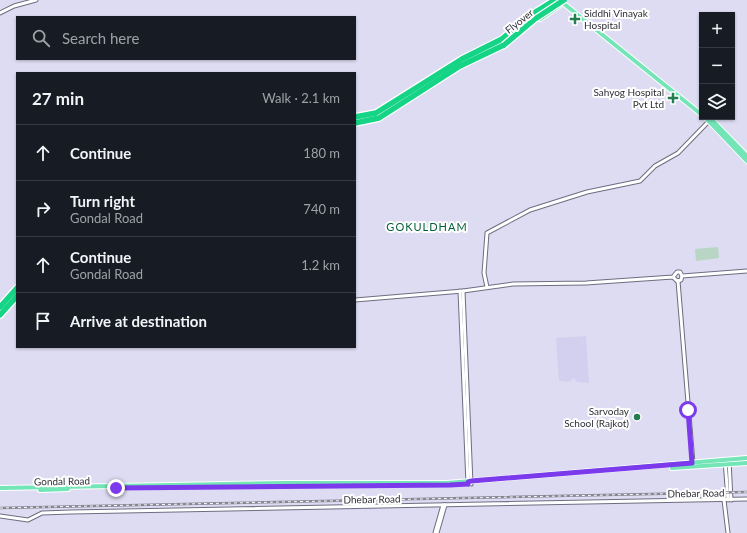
<!DOCTYPE html>
<meta charset="utf-8">
<style>
:root{--surface:#171b24;--page:#20242c;--text:#f1f3f6;--muted:#9ea1a6;--line:#363941}
body{margin:0;font-family:Lato,sans-serif;background:var(--page);color:var(--text)}
.controls{position:absolute;right:12px;top:12px;display:grid;overflow:hidden;border-radius:0px;box-shadow:0 1px 3px #0004}
.controls button{width:36px;height:36px;display:grid;place-items:center;padding:0;border:0;border-bottom:1px solid var(--line);background:var(--surface);color:var(--text);font:20px sans-serif}
.stop{position:absolute;width:12px;height:12px;margin:-9px;border:3px solid #7c3aed;border-radius:50%;background:#fff}
.stop.end{background:#7c3aed;border-color:#fff;box-shadow:0 1px 4px #0008}
.list{margin:0;padding:0;list-style:none}
h2{display:flex;justify-content:space-between;align-items:center;height:52px;margin:0;padding:0 16px;font-size:17px}
h2 small{font-size:13px;font-weight:400;color:var(--muted)}
.list li{display:grid;grid-template-columns:26px 1fr auto;gap:12px;align-items:center;box-sizing:border-box;height:56px;padding:0 16px;border-top:1px solid var(--line)}
.list b{display:block;font-size:15px;white-space:nowrap}
.list p{margin:0;font-size:13px;white-space:nowrap;color:var(--muted)}
.list em{font-size:13px;font-style:normal;color:var(--muted)}
.icon{flex:none;width:22px;height:22px;fill:none;stroke:currentColor;stroke-width:2;stroke-linecap:round;stroke-linejoin:round}
.map{position:relative;flex:none;width:747px;height:533px;overflow:hidden}
.search{position:absolute;background:var(--surface);box-shadow:0 1px 3px #0004;left:16px;top:16px;width:340px;height:44px;display:flex;align-items:center;gap:10px;box-sizing:border-box;padding:0 14px;border-radius:0px;color:var(--muted);font-size:15px}
.panel{position:absolute;background:var(--surface);box-shadow:0 1px 3px #0004;left:16px;top:72px;width:340px;height:276px;border-radius:0px}
.map>svg:first-child{display:block}
</style>
<div class="map">
<svg width="747" height="533" viewBox="0 0 747 533">
<rect width="100%" height="100%" fill="#dddcf2"/>
<path fill="#d2d0ee" d="M586,336L589,383L577,382L574,378L569,382L559,381L556,338Z"/>
<path fill="#b8d6c3" d="M718,247L719,258L696,261L695,249Z"/>
<g fill="none" stroke-linecap="round" stroke-linejoin="round">
<g stroke="#6e6d80" stroke-width="5">
<g id="minor">
<path d="M0,13L14,6L36,0"/>
<path d="M682,276L747,271"/>
<path d="M678,281L693,463"/>
<path d="M487,287L484,273L487,233L530,210L587,192L640,181L655,166L678,153L710,120"/>
<path d="M460,291L468,484"/>
<path d="M463,291L471,484"/>
<path d="M355,300L463,291L513,284L586,283L673,277L677,281L681,280L682,276L680,272H677L673,277"/>
<path d="M725,460L728,500"/>
<path d="M729,460L731,500"/>
<path d="M724,500L728,533"/>
<path d="M0,516L28,520L42,513L71,512L747,499"/>
<path d="M435,533L443,505"/>
<path d="M437,533L445,505"/>
</g>
</g>
<g stroke="#fff" stroke-width="6">
<g id="major">
<path d="M563,3L702,115"/>
<path d="M540,19L559,6"/>
<path d="M705,117L747,161"/>
<path d="M709,117L747,156"/>
<path d="M672,468L747,463"/>
<path d="M0,488L285,483H447L747,458"/>
<path d="M40,490L68,489"/>
</g>
</g>
<g stroke="#fff" stroke-width="8">
<g id="highway">
<path d="M355,117L376,113L462,59L502,39L529,16L555,0"/>
<path d="M355,123L379,118L460,66L504,45"/>
<path d="M0,307L17,288"/>
<path d="M0,315L17,296"/>
</g>
</g>
<use href="#minor" stroke="#fff" stroke-width="3"/>
<use href="#major" stroke="#73e5b6" stroke-width="4"/>
<use href="#highway" stroke="#16d486" stroke-width="5.5"/>
<g stroke="#868594" stroke-width="2.5">
<path id="rail" d="M0,508L747,492"/>
</g>
<use href="#rail" stroke="#fff" stroke-width="1" stroke-dasharray="3" stroke-linecap="butt"/>
<g stroke="#fff" stroke-width="8" stroke-linecap="butt">
<path id="highway-bridge" d="M504,45L535,19L564,0"/>
</g>
<use href="#highway-bridge" stroke="#16d486" stroke-width="5.5"/>
</g>
<g fill="none" stroke-linecap="round" stroke-linejoin="round">
<path stroke="#7c3aed" stroke-width="5" d="M116,488L450,485L468,484V482L471,481L692,463L688,410"/>
</g>
<g fill="#237d51" stroke="#fff" stroke-width="1.5">
<path d="M573 13h4v4h4v4h-4v4h-4v-4h-4v-4h4z"/>
<path d="M671 92h4v4h4v4h-4v4h-4v-4h-4v-4h4z"/>
<circle cx="637" cy="417" r="4"/>
</g>
<g text-anchor="middle" stroke-width="4" stroke-linejoin="round" paint-order="stroke">
<g font-size="10" fill="#2e2e36" stroke="#fff" text-anchor="end">
<text x="584" y="17" text-anchor="start">Siddhi Vinayak<tspan x="584" dy="12">Hospital</tspan></text>
<text x="664" y="96">Sahyog Hospital<tspan x="664" dy="12">Pvt Ltd</tspan></text>
<text x="629" y="415">Sarvoday<tspan x="629" dy="12">School (Rajkot)</tspan></text>
</g>
<g font-size="10" fill="#2e2e36" stroke="#fff">
<text transform="translate(519 21) rotate(-38)" y="4">Flyover</text>
<text transform="translate(62 481) rotate(-1)" y="4">Gondal Road</text>
<text transform="translate(696 493) rotate(-1)" y="4">Dhebar Road</text>
<text transform="translate(372 499) rotate(-1)" y="4">Dhebar Road</text>
</g>
<g font-size="11" letter-spacing="1" fill="#015f39" stroke="#fff">
<text x="427" y="231">GOKULDHAM</text>
</g>
</g>
</svg>
<div class="controls">
<button>+</button>
<button>−</button>
<button><svg class="icon" aria-label="layers" viewBox="0 0 24 24"><path d="M12 4l9 5-9 5-9-5zM3 14l9 5 9-5"/></svg></button>
</div>
<div class="stop" style="left:688px;top:410px"></div>
<div class="stop end" style="left:116px;top:488px"></div>
<div class="search"><svg class="icon" aria-label="search" viewBox="0 0 24 24"><circle cx="10" cy="10" r="6"/><path d="M15 15l6 6"/></svg>Search here</div>
<section class="panel">
<h2>27 min<small>Walk · 2.1 km</small></h2>
<ul class="list">
<li><svg class="icon" aria-label="ahead" viewBox="0 0 24 24"><path d="M12 20V5M6 11l6-6 6 6"/></svg><div><b>Continue</b></div><em>180 m</em></li>
<li><svg class="icon" aria-label="right" viewBox="0 0 24 24"><path d="M7 20v-9h11M14 6l5 5-5 5"/></svg><div><b>Turn right</b><p>Gondal Road</p></div><em>740 m</em></li>
<li><svg class="icon" aria-label="ahead" viewBox="0 0 24 24"><path d="M12 20V5M6 11l6-6 6 6"/></svg><div><b>Continue</b><p>Gondal Road</p></div><em>1.2 km</em></li>
<li><svg class="icon" aria-label="arrive" viewBox="0 0 24 24"><path d="M6 21V4h12l-3 4 3 4H6"/></svg><div><b>Arrive at destination</b></div></li>
</ul>
</section>
</div>
